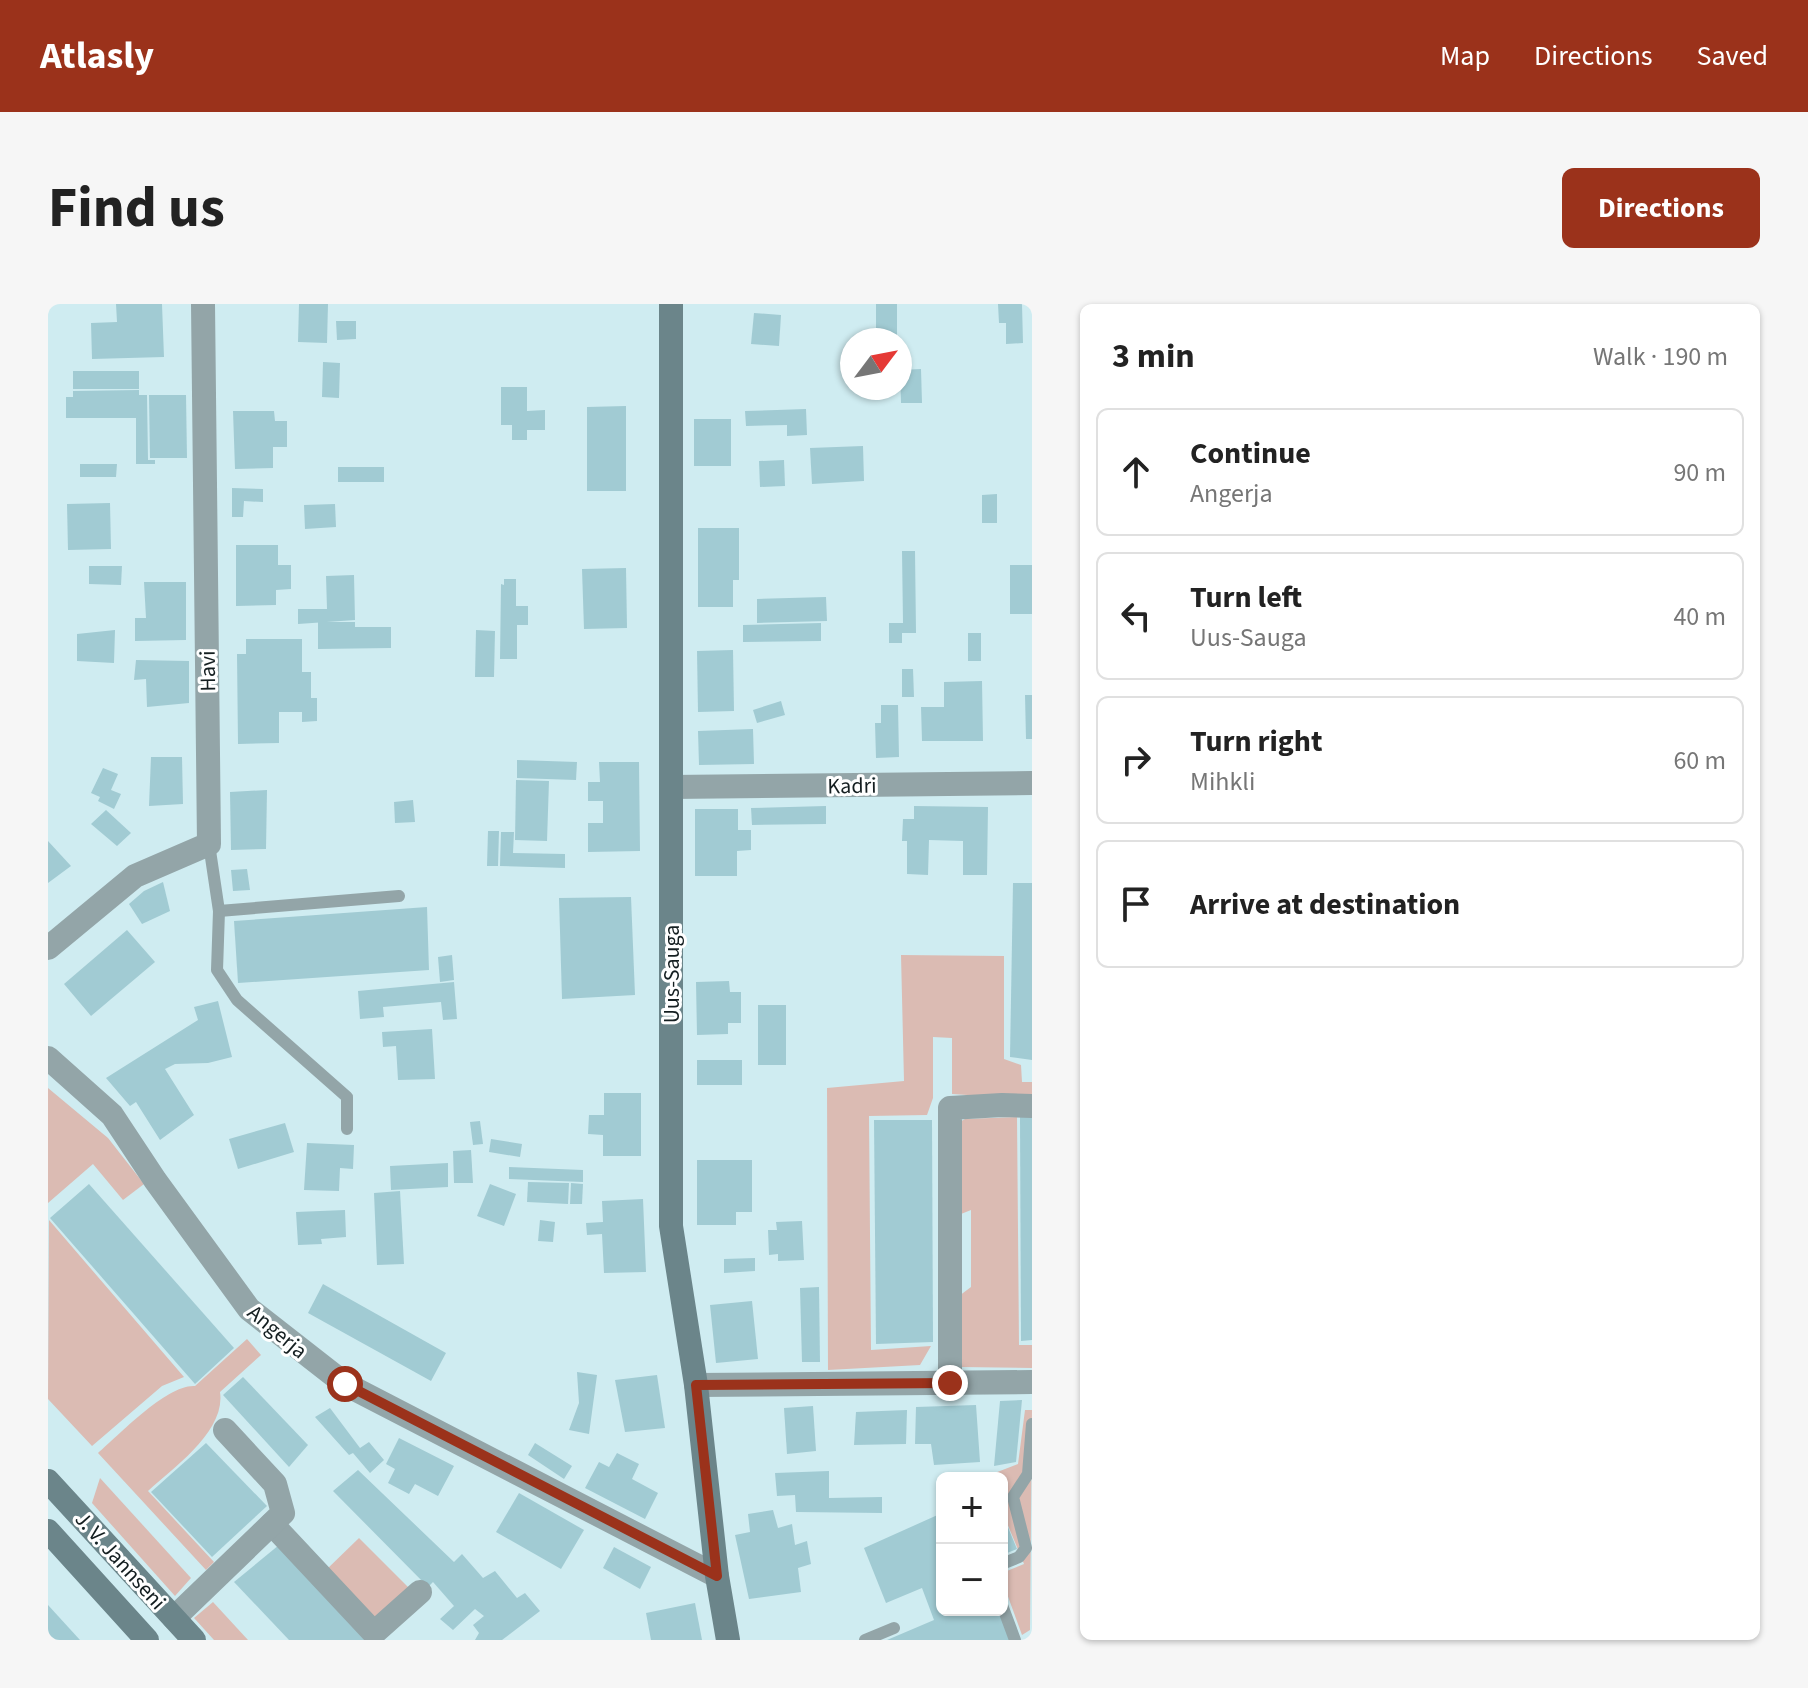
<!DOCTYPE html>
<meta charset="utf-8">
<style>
:root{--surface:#fff;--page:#f6f6f6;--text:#222;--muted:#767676;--line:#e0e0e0;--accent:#9b321b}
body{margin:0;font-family:"Source Sans 3",sans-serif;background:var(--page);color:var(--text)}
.controls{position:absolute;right:24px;bottom:24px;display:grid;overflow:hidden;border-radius:12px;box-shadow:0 2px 6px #0004}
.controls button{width:72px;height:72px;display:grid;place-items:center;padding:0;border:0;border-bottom:2px solid var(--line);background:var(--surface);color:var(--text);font:40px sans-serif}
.compass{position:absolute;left:792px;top:24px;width:72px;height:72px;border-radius:50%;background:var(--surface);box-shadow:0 2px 6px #0004;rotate:58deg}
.stop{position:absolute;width:24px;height:24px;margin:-18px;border:6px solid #9b321b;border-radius:50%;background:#fff}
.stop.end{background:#9b321b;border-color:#fff;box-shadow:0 2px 8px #0008}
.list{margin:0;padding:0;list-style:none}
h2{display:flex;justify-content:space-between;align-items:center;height:104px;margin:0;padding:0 32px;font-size:34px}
h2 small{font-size:26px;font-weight:400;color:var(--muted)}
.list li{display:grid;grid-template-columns:52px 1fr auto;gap:24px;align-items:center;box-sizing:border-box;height:128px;margin:0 16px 16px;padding:0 16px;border:2px solid var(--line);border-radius:12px}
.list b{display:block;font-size:30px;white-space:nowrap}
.list p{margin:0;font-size:26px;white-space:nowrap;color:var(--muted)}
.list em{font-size:26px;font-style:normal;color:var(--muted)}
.icon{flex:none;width:44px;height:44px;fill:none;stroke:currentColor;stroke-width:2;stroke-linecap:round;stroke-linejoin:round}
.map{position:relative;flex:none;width:984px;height:1336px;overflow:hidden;border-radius:12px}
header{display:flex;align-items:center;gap:48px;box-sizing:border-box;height:112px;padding:0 40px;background:var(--accent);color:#fff}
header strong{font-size:38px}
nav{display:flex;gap:44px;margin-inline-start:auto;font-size:28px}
.intro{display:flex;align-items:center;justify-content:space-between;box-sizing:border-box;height:192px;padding:0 48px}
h1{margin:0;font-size:56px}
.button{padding:20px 36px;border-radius:12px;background:var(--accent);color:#fff;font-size:28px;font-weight:700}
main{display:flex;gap:48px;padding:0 48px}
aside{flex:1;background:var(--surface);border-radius:12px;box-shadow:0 2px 6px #0004}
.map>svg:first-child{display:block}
</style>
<header>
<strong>Atlasly</strong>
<nav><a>Map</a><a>Directions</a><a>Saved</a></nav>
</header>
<div class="intro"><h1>Find us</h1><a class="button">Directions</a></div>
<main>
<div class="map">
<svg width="984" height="1336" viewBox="0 0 984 1336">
<rect width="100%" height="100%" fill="#cfecf1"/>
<g fill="#dbbbb3">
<path d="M853,651L956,652V755L973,761L974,778H984V795L904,790V734L885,733V794L879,811L821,812L823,1046L883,1042L872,1061L780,1066L779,784L856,777Z"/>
<path d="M0,784L60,834L96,880L75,896L45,860L0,899Z"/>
<path d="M969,813L971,1041H984V1064L912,1063L907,995L923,983V906L908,912L910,819L917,815Z"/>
<path d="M1,916L136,1073L114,1082L44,1142L0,1095Z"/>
<path d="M199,1035L213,1051L172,1088C178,1127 125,1164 100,1187L166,1258L158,1266L50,1149C71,1131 119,1080 147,1082Z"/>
<path d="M977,1106H984L982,1326L974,1331L954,1276V1269L976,1260L954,1207V1174L939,1172L970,1160Z"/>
<path d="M52,1174L143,1274L127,1292L44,1199Z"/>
<path d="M311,1234L361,1284L324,1319L276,1268Z"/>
<path d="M165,1298L200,1336H166L146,1314Z"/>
</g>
<g fill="#a1cbd3">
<path d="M68,0H114L116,53L44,55L43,19L69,18Z"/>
<path d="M251,0H280L279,39L250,38Z"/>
<rect x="828" y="0" width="21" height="36"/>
<path d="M950,0H974L975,39L958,40V19H951Z"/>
<path d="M706,9L733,11L731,42L703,40Z"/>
<path d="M288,17H308V35L289,36Z"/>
<path d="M275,58L292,59L291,94L274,93Z"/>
<path d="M873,65L874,99H853L852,66Z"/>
<rect x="25" y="67" width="66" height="18"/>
<path d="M453,83H479V107L497,106V126H479V136H464V121H453Z"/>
<path d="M91,86V91H99L100,156H107V160H88V114H18V93H25V87Z"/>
<path d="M101,91H138L139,154H102Z"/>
<path d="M578,102V187H539V103Z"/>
<path d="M758,105L759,131L739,132V121L698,122L697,107Z"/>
<path d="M185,107H226L227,117H239V143H225V164L187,165Z"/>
<rect x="646" y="115" width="37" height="47"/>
<path d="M815,142L816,177L764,180L762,144Z"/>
<path d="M736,156L737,182L712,183L711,157Z"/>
<path d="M32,160H69L68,173H32Z"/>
<rect x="290" y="163" width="46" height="15"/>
<path d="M184,184L215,185V198L196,197L195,213H184Z"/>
<path d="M949,190V219H934V191Z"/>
<path d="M62,199L63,245L20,246L19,200Z"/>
<path d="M287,200L288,223L257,225L256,201Z"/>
<path d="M650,224H691V276H685V303H650Z"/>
<path d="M188,241H230V261H243V285L228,286V301L188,302Z"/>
<path d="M854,247H867L868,329H854V339H841V319H855Z"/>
<rect x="962" y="261" width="22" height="49"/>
<path d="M41,262H74L73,281L41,280Z"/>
<path d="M578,264L579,324L536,325L534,265Z"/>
<path d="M306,271L307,316L250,320V305H279L278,272Z"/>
<path d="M456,275H468V302H480V321H469V355H452L453,280L456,281Z"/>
<path d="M96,278H138V336L87,337V314H98Z"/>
<path d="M778,293L779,317L709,319V295Z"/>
<path d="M270,318H307V323H343V344L270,345Z"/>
<path d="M773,319V337L695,338V321Z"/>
<path d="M67,326L66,359L29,357V330Z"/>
<path d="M428,326L447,327L446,373H427Z"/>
<rect x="920" y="329" width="13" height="28"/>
<path d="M198,335H254V368H263V394H269V417L254,418V408H231V439L190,440L189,350H198Z"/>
<path d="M685,346L686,407L650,408L649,347Z"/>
<path d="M88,356L141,357V399L99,403L98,375L86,376Z"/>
<path d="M854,365H865L866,393H854Z"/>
<path d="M934,377L935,437H874L873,403H896V378Z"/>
<path d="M977,391H984V435H978Z"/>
<path d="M733,397L737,411L709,419L705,406Z"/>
<path d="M833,401H850L851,453L828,454L827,419H833Z"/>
<path d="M705,425L706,460L651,461L650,427Z"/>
<path d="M103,453H134L135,500L101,502Z"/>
<path d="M469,456L529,458L528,476L469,474Z"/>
<path d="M551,458H591L592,547L540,548V519H555V497H540V478H552Z"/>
<path d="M55,464L70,470L63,486L73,490L66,505L50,497L52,493L43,489Z"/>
<path d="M468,476L501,477L499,537L467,536Z"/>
<path d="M219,486L218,545L183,546L182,488Z"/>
<path d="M365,496L367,518L347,519L346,498Z"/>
<path d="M778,502V520L704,521L703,504Z"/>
<path d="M866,502L940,503L939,571H915V537L881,536L880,571L859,570V537H854L855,515H866Z"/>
<path d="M647,505H690V526H703V546L689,547V572H647Z"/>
<path d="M58,506L83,529L69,542L43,520Z"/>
<path d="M440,527H451L450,562H439Z"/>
<path d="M453,528H466L465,549L517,550V564L452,562Z"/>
<path d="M0,537L23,562L0,579Z"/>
<path d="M199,565L202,586L185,587L183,566Z"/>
<path d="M115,578L122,607L94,620L81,600L96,587Z"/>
<path d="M965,579H984V756L962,753Z"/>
<path d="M583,593L587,691L514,695L511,594Z"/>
<path d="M379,603L381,666L190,679L186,617Z"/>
<path d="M79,626L107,658L43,712L16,680Z"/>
<path d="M404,651L406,676L392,678L390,653Z"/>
<path d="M681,677L682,688H693V719H680V730L649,731L648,678Z"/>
<path d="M406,678L409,715L395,716L393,698L335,703L336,713L312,715L310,687Z"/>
<path d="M170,697L184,753L160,759L127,760L117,765L146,811L112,836L88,798L82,802L58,774L150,716L146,703Z"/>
<rect x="710" y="701" width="28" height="60"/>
<path d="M384,725L387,775L350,776L348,742L335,743L334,728Z"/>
<rect x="649" y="756" width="45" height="25"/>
<path d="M556,789H593V852H555V831L540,830L541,811H556Z"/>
<path d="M972,813H984V1036L973,1037Z"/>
<path d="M826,816H884L885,1038L828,1040Z"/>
<path d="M432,817L435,840L425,841L422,818Z"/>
<path d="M237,819L246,848L190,865L181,835Z"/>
<path d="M443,835L474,840L472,853L441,848Z"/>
<path d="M259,839L306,841L305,865L292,864L291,887L256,886Z"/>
<path d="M423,846L425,879H406L405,847Z"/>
<path d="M649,856H704V908H688V921H649Z"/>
<path d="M400,859V883L343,886L342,862Z"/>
<path d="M461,863L535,866V878L461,875Z"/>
<path d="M480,878L521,879L520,900L479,898Z"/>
<path d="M523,879L535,880L534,900H522Z"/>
<path d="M41,880L186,1044L147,1080L2,914Z"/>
<path d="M442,880L468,890L456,922L429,912Z"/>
<path d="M352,887L356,960L329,961L326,889Z"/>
<path d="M595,895L598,968L556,969L554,930L539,931L538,919L555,918L554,897Z"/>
<path d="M297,906L298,933L273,935L274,940L250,941L248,908Z"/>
<path d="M492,916L507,918L505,938L490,937Z"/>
<path d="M754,917L756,956L730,957V950L721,951L720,926H729L728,918Z"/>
<path d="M707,954V967L676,969V955Z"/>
<path d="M275,980L398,1049L383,1077L260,1009Z"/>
<path d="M771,983L772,1058H754L752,984Z"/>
<path d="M704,997L710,1055L668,1059L662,1001Z"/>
<path d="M529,1068L549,1071L541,1130L521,1126L531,1099Z"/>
<path d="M609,1071L617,1124L577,1128L567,1076Z"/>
<path d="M195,1073L260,1141L241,1163L175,1091Z"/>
<path d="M974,1096L968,1158L946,1162L952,1097Z"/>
<path d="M928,1101L932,1158L886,1161L883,1140H867L868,1103Z"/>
<path d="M765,1102L768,1147L739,1150L736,1104Z"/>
<path d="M282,1104L312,1144L321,1138L336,1156L322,1169L305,1149L301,1151L267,1113Z"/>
<path d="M859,1106L858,1140L806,1141L808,1108Z"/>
<path d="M351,1134L406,1162L390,1192L367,1180L361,1190L340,1179L347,1165L338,1160Z"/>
<path d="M158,1139L219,1202L164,1253L103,1188Z"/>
<path d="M487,1139L524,1162L516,1175L480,1151Z"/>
<path d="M569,1149L591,1160L584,1175L610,1189L597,1215L537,1184L551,1158L561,1163Z"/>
<path d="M310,1166L406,1258L414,1250L435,1274L447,1267L469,1294L477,1289L492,1307L454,1336H427L431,1329L425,1321L436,1312L427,1305L405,1326L392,1315L406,1302L385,1278L380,1283L285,1187Z"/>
<path d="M781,1167V1194L834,1193V1209L748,1208L747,1191L729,1192L727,1169Z"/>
<path d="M471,1189L536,1226L513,1265L448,1228Z"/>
<path d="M725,1206L730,1224L744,1220L747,1241L759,1237L763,1260L750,1264L753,1288L701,1295L687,1231L702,1228L700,1210Z"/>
<path d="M894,1209V1306H952L963,1336H839L886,1316L874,1284L838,1299L816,1244Z"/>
<path d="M954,1209L969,1245L954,1251Z"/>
<path d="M231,1241L318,1336H241L186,1278Z"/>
<path d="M566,1243L603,1263L592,1285L555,1264Z"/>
<path d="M647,1299L654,1336H603L598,1309Z"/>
<path d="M0,1301L32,1336H0Z"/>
</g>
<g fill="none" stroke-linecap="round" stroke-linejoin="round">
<g stroke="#93a5a8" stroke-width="12">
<path d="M161,540L171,607L169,666L189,696L299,793V825"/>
<path d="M171,607L351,592"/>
<path d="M954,1260L971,1253L978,1244L965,1193L980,1170L984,1120"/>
<path d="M954,1301L967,1336"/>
<path d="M817,1336L846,1324"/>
</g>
<g stroke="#93a5a8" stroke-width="24">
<path d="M623,483L984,479"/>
<path d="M0,644L87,572L161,540L155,0"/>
<path d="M0,754L64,811L107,876L201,1005L297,1080L669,1272"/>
<path d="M902,1079V804L954,801L984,802"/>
<path d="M648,1081L984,1078"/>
<path d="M224,1220L326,1329L372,1288"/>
<path d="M126,1314L235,1209L227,1180L177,1126"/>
</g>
<g stroke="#6b858a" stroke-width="24">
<path d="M623,0V922L648,1081L669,1272L680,1336"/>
<path d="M0,1177L146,1336"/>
<path d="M0,1227L99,1336"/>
</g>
</g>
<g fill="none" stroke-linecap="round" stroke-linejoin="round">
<path stroke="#9b321b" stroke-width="10" d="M297,1080L669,1272L648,1081L902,1079"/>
</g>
<g text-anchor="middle" stroke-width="6" stroke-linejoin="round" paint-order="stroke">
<g font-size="22" fill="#141e20" stroke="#fff">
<text transform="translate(159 367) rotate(-91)" y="8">Havi</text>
<text transform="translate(804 481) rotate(-1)" y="8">Kadri</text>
<text transform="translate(623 670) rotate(-90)" y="8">Uus-Sauga</text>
<text transform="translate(230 1027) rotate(40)" y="8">Angerja</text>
<text transform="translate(73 1256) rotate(48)" y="8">J. V. Jannseni</text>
</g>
</g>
</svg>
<div class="controls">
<button>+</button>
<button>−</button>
</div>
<svg class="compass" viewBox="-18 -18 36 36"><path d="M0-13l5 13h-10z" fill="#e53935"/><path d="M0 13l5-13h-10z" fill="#767676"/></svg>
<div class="stop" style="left:297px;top:1080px"></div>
<div class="stop end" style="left:902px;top:1079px"></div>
</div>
<aside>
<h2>3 min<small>Walk · 190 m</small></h2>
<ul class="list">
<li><svg class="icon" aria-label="ahead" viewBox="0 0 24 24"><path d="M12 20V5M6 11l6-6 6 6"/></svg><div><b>Continue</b><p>Angerja</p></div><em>90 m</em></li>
<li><svg class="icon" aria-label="left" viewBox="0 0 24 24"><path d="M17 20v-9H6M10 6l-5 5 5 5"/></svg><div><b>Turn left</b><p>Uus-Sauga</p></div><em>40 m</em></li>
<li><svg class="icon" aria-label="right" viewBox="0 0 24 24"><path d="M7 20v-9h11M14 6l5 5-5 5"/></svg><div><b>Turn right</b><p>Mihkli</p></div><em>60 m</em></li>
<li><svg class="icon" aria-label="arrive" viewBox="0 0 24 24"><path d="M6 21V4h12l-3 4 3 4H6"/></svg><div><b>Arrive at destination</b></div></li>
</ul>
</aside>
</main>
